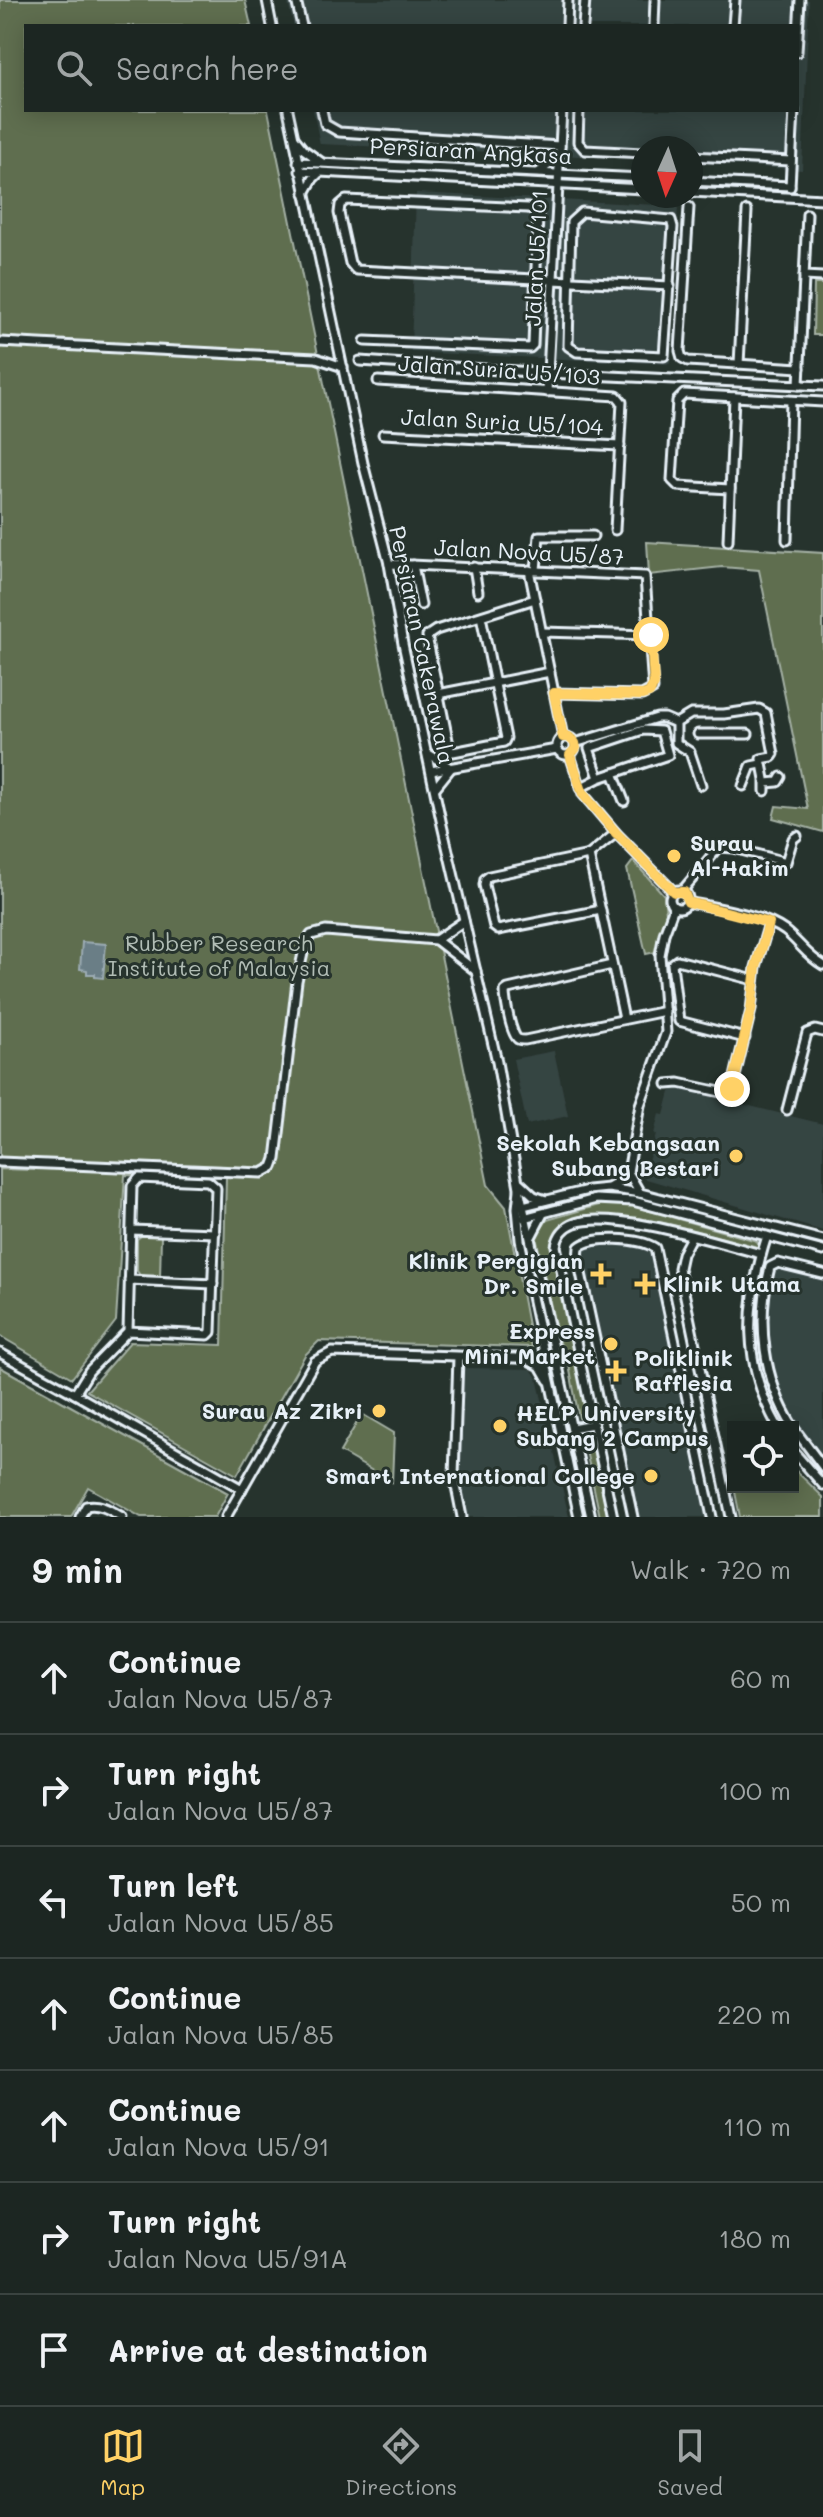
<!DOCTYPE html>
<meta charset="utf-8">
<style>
:root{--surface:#1c2622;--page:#252e2a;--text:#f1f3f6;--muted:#a0a5a5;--line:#3a4340;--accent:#ffd166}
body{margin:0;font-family:Mali,sans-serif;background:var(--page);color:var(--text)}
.controls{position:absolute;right:24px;bottom:24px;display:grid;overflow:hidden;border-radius:0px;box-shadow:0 4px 20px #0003}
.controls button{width:72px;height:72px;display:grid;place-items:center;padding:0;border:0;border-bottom:2px solid var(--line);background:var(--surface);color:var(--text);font:40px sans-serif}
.compass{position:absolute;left:631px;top:136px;width:72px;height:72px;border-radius:50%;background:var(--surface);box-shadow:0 4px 20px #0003;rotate:183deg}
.stop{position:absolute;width:24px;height:24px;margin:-18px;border:6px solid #ffd166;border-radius:50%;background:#fff}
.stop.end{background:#ffd166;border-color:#fff;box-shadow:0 2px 8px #0008}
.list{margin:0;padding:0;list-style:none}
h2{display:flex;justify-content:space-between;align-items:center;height:104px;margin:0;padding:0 32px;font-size:34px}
h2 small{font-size:26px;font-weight:400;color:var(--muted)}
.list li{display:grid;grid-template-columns:52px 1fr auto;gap:24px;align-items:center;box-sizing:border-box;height:112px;padding:0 32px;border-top:2px solid var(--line)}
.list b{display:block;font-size:30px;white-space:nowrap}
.list p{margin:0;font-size:26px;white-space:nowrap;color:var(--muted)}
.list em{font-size:26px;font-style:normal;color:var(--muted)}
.icon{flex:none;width:44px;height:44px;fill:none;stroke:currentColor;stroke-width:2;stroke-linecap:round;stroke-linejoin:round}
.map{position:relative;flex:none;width:823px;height:1517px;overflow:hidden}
.search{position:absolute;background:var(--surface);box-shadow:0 4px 20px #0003;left:24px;right:24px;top:24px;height:88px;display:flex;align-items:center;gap:20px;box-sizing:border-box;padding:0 28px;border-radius:0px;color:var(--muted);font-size:30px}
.sheet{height:888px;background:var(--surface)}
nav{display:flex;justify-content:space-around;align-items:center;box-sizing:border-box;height:112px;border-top:2px solid var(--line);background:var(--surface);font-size:22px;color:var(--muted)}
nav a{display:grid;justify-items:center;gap:4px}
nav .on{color:var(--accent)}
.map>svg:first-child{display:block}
</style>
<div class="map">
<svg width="823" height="1517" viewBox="0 0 823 1517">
<rect width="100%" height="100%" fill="#26332d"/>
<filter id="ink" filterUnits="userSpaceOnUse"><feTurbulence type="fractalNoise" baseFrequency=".0125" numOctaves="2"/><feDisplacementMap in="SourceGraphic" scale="16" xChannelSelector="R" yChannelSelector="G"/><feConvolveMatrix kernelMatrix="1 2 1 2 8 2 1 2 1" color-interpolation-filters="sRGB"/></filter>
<g filter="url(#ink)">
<g fill="#364443">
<path d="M287,0H809L802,170L691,162V148H643V159L320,144L313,110H797V26H294Z"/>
<path d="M416,193L678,206L670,364L411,352Z"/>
<path d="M554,1051L568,1116L527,1125L513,1059Z"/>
<path d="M677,1088L823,1124V1231L643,1178L656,1135L654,1134L659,1114L664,1115L670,1092Z"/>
<path d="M612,1244L649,1249L651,1256L708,1517H637L582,1259L583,1251L588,1246Z"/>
<path d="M778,1267L823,1279V1461L790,1415L775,1379L768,1347L767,1306L773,1270Z"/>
<path d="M455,1368L531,1369L537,1378L569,1517H456L450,1474Z"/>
</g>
<g fill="#5f6e50" stroke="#a4b0a4" stroke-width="2">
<path d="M0,0H245L251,26H26V110H268L488,1185L506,1207L532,1347L319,1341L305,1355L237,1475L87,1391L130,1342L222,1345L226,1177L125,1175L116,1321L72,1378L0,1336V1169L35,1170L0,1161Z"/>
<path d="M814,284H823V335H813Z"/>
<path d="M647,542L823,553V832L773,818L776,806L808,809L759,570L722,567L649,575Z"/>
<path d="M633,861L664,895L666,913L656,952L646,954L627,869Z"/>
<path d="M652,1200L823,1244V1247L651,1202Z"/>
<path d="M609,1202L632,1206L757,1241L759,1246L757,1247C714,1236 647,1214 604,1216C589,1217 575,1221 561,1226L551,1244L552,1251L589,1418L586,1420L579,1418L569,1365L557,1335L536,1237L547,1220Z"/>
<path d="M141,1236H161L160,1278H142L137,1271V1239Z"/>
<path d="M0,1367L228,1493L215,1517H141L88,1487L71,1517H0Z"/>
<path d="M362,1414L394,1433L392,1482L340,1452Z"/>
<path d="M588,1437L591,1439L608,1517H600L584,1441Z"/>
<path d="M793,1468L823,1497V1517H740L734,1487H793Z"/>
</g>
<path fill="#6a7e86" stroke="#9cacb4" stroke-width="2" d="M82,942L106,944L103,978L95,977V974H87V970L80,969Z"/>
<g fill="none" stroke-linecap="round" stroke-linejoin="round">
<g stroke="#e8f1f8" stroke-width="13">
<g id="minor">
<path d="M267,0L272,26"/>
<path d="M296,0L302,26"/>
<path d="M567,26L568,0"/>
<path d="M583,26L585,0"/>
<path d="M654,26L655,0"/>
<path d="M733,26L735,0"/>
<path d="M797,52L800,0"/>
<path d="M288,110L363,463L389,564L403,644L442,825L497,1062L519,1188L591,1517"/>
<path d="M322,110L325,124L339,132L560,146"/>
<path d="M579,110L578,142L585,150L643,153"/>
<path d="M295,139L303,149L321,162"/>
<path d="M691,156L791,161"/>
<path d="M298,162L643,178"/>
<path d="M300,171L643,189"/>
<path d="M539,172L553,162L559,154"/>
<path d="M691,181L790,186"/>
<path d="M790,187L794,110"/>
<path d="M691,192L823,199"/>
<path d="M305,193L313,179L320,172"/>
<path d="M689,207L680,351L682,358L688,361L800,368"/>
<path d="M582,212L671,220L673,227L664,356L577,352L568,346L571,222Z"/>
<path d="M804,276L823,277"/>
<path d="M365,341L530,348L533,345L538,216L536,211L528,208L346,200L340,205L339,213L350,263L355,269L357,270L535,279L553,280L670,286"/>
<path d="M0,342L316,358L343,367"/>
<path d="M360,361L548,373L823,386"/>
<path d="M739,364L747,211"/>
<path d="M378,381L617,396L622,402L615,530"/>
<path d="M799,385L807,214"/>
<path d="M547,392L562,110"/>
<path d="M383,434L620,446"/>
<path d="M730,489L678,486L672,480L677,401L684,394L823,402"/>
<path d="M787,540L791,401"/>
<path d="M728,541L734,397"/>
<path d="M389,564L645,576L653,689L642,695L554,693"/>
<path d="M413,565L421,605"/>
<path d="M474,567L478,592"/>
<path d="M529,570L563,737"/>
<path d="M536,570L539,536H593"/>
<path d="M481,616L506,738L504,742L453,752L450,750L427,636L436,630L535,599"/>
<path d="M542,632L651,635"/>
<path d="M438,694L550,672"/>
<path d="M698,734H748"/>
<circle cx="566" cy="746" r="9"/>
<path d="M575,743L657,718H664L676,723"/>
<path d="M427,753L449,767"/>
<path d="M570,755L583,794L616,833L674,892"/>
<path d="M431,771L557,749"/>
<path d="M613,773L624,801"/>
<path d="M766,783L778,782L781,777"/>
<path d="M701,785L690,752L676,743V723L691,714H724L759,709L766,713L774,754L772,757L761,759L765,779V791"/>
<path d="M743,786L751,766L761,764"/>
<path d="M435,788L451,768"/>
<path d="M580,788L599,778L668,755L661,731L643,730L589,748L599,778"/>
<path d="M589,855L624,1019"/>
<circle cx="679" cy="899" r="9"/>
<path d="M682,891L719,847L734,848L786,862L793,839L797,836"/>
<path d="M688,902C716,908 762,914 785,931C799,942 807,956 823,965"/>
<path d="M601,910L498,930L494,927L484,885L485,879L489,876L589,855L616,833"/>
<path d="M436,940L464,921"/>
<path d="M612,965L508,989L505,991C505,1000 511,1035 518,1039C520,1040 523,1040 525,1040L665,1011"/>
<path d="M745,1038L679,1021L672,964L677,960L754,980"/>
<path d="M667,1084L679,1083L725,1093L732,1089L751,1010L756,967L769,923"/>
<path d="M787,1110L807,1033L815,1030L823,1032"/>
<path d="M0,1162L262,1173L273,1167L276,1159L297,981L305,944L311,935L326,931L436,940L476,971"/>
<path d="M628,1172L640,1193"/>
<path d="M520,1183L534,1196L546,1200"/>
<path d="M610,1187L622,1180L628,1172L640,1105L666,1032L660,955L664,934L674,907"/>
<path d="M519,1190L517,1208L520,1240L579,1517"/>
<path d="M523,1206L588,1190L608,1188L640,1193L823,1240"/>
<path d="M524,1218L596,1199L633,1201L823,1251"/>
<path d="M131,1230L215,1233"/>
<path d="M767,1236C745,1304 742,1364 778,1427"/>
<path d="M531,1237L543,1214"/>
<path d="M691,1237L682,1254L679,1268L731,1517"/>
<path d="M129,1280L213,1284"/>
<path d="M0,1353L75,1394L242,1489"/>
<path d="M458,1357L454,1476L462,1517"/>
<path d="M530,1361L540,1366L548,1380"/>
<path d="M75,1394L89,1371L128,1331L132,1186L139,1178L208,1181L216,1188L211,1332L208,1335L128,1331"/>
<path d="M793,1427C763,1379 756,1321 770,1267L778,1263L823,1274"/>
<path d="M793,1427L823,1467"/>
<path d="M572,1428L593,1424"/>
<path d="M793,1451L823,1485"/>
<path d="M80,1517L86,1506C100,1503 110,1510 122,1517"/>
<path d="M226,1517L315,1361L332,1352L547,1359L557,1357"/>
<path d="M613,1517L556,1246C558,1235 564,1227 575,1223C616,1210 718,1243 761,1254"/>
<path d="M633,1517L578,1259L579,1247C592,1235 640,1238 655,1248L712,1517"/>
</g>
</g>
<use href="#minor" stroke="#26332d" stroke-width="7"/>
</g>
</g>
<g fill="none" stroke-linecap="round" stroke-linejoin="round" filter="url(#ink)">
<path stroke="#ffd166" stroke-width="10" d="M651,635L654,684L649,693L642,695L554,693L563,737H569L575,743L576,748L570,755L583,794L616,833L674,892H684L688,902L769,923L756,967L751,1010L732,1089"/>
</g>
<g fill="#ffd166" stroke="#26332d" stroke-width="3">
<circle cx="674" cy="856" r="8"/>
<circle cx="736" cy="1156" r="8"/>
<path d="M597 1262h8v8h8v8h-8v8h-8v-8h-8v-8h8z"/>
<path d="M641 1272h8v8h8v8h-8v8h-8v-8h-8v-8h8z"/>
<circle cx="611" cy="1344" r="8"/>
<path d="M612 1359h8v8h8v8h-8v8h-8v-8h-8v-8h8z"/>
<circle cx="379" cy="1411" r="8"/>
<circle cx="500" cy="1426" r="8"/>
<circle cx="651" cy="1476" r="8"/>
</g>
<g text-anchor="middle" stroke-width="6" stroke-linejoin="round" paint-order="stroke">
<g font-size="22" fill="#e8f1f8" stroke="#26332d">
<text transform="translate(471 151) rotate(3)" y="8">Persiaran Angkasa</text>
<text transform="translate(536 258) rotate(-87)" y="8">Jalan U5/101</text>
<text transform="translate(499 370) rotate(4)" y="8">Jalan Suria U5/103</text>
<text transform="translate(502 422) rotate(3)" y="8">Jalan Suria U5/104</text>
<text transform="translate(529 552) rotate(3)" y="8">Jalan Nova U5/87</text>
<text transform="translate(422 645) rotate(78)" y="8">Persiaran Cakerawala</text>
</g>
<g font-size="22" font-weight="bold" fill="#e8f1f8" stroke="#26332d" text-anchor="end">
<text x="690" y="851" text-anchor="start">Surau<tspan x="690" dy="25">Al-Hakim</tspan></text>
<text x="720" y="1151">Sekolah Kebangsaan<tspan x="720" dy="25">Subang Bestari</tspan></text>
<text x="583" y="1269">Klinik Pergigian<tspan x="583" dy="25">Dr. Smile</tspan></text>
<text x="663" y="1292" text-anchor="start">Klinik Utama</text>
<text x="595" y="1339">Express<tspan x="595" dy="25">Mini Market</tspan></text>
<text x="634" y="1366" text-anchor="start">Poliklinik<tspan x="634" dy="25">Rafflesia</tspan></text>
<text x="363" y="1419">Surau Az Zikri</text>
<text x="516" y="1421" text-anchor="start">HELP University<tspan x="516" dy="25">Subang 2 Campus</tspan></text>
<text x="635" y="1484">Smart International College</text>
</g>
<g font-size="22" fill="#b1bdb5" stroke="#26332d">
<text x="219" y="951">Rubber Research<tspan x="219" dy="25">Institute of Malaysia</tspan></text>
</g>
</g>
</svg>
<div class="controls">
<button><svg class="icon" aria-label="locate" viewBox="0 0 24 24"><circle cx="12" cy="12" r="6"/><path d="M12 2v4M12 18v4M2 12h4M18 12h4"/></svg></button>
</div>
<svg class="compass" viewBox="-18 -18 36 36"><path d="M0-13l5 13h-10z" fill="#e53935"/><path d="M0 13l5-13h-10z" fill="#a0a5a5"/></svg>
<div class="stop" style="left:651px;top:635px"></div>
<div class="stop end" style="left:732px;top:1089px"></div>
<div class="search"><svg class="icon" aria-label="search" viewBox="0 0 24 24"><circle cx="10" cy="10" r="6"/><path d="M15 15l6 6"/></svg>Search here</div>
</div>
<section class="sheet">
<h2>9 min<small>Walk · 720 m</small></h2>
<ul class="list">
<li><svg class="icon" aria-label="ahead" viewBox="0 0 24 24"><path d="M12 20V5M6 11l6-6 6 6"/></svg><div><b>Continue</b><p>Jalan Nova U5/87</p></div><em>60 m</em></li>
<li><svg class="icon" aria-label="right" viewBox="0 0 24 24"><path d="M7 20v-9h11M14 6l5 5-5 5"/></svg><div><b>Turn right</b><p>Jalan Nova U5/87</p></div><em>100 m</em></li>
<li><svg class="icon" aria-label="left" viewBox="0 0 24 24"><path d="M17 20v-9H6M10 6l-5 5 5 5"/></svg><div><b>Turn left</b><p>Jalan Nova U5/85</p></div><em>50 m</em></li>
<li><svg class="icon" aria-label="ahead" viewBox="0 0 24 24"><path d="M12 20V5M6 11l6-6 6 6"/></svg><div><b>Continue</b><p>Jalan Nova U5/85</p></div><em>220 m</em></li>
<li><svg class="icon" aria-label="ahead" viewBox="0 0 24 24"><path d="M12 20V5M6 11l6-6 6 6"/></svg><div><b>Continue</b><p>Jalan Nova U5/91</p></div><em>110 m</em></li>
<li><svg class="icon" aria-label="right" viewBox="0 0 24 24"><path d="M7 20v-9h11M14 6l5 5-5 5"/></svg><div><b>Turn right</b><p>Jalan Nova U5/91A</p></div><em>180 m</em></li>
<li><svg class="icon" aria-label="arrive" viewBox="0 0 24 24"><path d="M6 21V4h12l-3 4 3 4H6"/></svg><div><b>Arrive at destination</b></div></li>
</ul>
</section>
<nav>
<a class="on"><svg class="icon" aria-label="map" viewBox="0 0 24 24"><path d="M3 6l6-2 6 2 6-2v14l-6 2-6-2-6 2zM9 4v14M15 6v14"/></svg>Map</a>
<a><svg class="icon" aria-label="directions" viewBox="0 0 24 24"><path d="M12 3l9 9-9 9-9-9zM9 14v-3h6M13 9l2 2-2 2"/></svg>Directions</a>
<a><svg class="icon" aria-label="saved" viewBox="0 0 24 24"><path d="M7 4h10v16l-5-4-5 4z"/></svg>Saved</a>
</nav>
